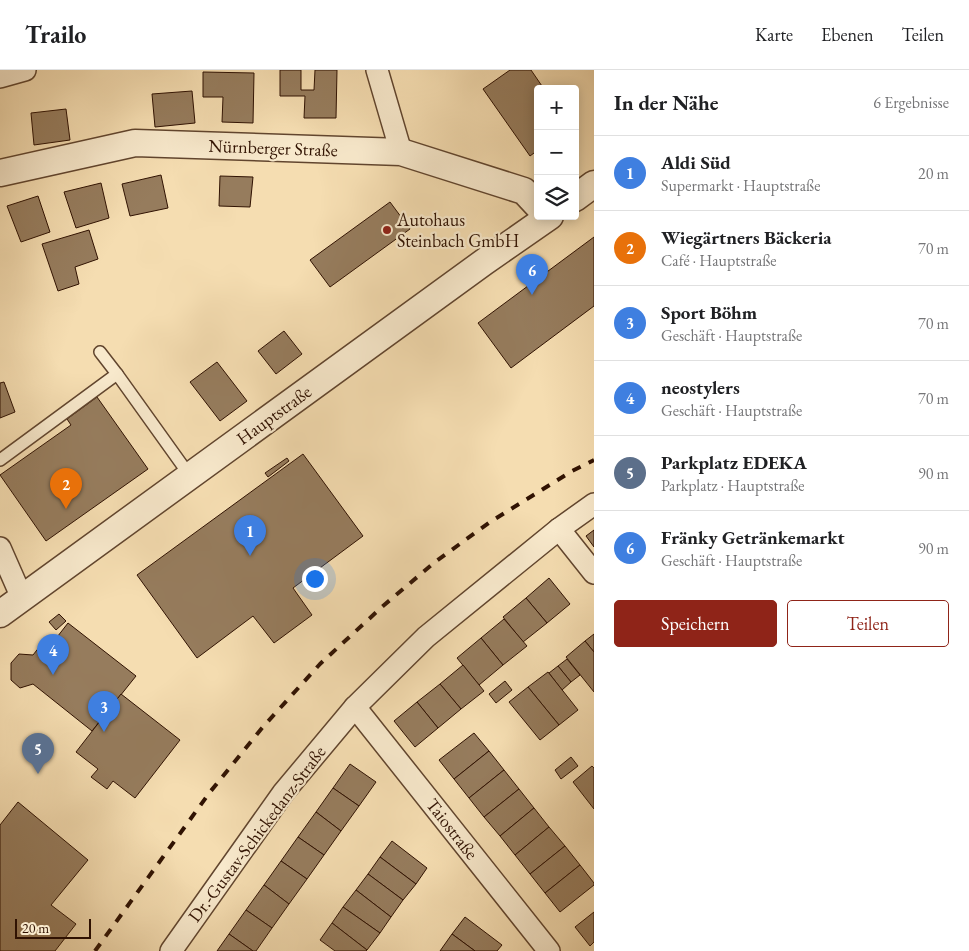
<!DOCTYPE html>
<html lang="de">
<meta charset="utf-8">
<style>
:root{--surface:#fff;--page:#f6f6f6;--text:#202124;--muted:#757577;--line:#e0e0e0;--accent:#8f2418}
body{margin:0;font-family:"EB Garamond",serif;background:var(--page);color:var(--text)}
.controls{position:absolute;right:15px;top:15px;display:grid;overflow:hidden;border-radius:5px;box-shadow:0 2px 12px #0003}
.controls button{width:45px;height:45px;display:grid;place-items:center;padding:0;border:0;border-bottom:1px solid var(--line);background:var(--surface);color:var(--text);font:25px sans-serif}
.scale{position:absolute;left:15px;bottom:12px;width:76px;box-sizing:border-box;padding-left:5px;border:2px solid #301202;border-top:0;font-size:14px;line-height:18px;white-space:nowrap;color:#301202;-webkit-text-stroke:4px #f8e9cc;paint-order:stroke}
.you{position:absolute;left:314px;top:508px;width:18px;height:18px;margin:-12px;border:4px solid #fff;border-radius:50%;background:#1a73e8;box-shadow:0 0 0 8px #1a73e833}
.badge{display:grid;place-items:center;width:32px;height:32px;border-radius:50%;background:var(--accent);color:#fff;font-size:16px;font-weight:700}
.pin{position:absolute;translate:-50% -41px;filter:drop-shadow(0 1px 2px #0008)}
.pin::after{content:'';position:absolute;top:26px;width:18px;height:15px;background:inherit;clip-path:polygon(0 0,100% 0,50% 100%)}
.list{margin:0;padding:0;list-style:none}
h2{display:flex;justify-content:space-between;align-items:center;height:65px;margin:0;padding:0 20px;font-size:21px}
h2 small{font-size:16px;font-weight:400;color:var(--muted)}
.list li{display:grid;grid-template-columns:32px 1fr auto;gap:15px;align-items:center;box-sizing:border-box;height:75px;padding:0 20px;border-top:1px solid var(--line)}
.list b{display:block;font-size:19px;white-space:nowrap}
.list p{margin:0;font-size:16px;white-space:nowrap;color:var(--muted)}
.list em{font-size:16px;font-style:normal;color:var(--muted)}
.actions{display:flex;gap:10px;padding:15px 20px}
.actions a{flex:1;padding:11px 0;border:1px solid var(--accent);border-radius:5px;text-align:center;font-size:18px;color:var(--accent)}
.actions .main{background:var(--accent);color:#fff}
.icon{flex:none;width:28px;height:28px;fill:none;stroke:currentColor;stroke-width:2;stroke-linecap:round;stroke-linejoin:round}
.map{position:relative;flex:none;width:594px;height:881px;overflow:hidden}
header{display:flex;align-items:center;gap:30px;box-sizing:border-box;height:70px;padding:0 25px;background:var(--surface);border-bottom:1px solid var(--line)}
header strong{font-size:24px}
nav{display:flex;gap:28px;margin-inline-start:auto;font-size:18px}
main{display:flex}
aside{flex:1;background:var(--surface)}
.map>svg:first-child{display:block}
</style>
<header>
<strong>Trailo</strong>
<nav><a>Karte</a><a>Ebenen</a><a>Teilen</a></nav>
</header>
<main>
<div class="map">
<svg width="594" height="881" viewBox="0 0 594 881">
<rect width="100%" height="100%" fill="#f5ddb1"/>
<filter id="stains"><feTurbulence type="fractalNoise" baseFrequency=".004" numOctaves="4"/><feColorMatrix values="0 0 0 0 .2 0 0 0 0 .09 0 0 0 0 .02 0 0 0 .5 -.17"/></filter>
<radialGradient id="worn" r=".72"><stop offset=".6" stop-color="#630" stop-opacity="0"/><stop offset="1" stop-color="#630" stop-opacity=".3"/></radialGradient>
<g fill="#967c5d" stroke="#301202">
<path d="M280,0H301V20H314L315,0H337L336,48H304L305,26H280Z"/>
<path d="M510,0H531L544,19H538V80L530,86L483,19Z"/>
<path d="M203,2L254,3L253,53L222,52L223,27H203Z"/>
<path d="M192,21L195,53L155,57L152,24Z"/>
<path d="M66,39L70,70L34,75L31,43Z"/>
<path d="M161,105L168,138L130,146L122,114Z"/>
<path d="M220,106L253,107L250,137L219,136Z"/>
<path d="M101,113L109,148L76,158L64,122Z"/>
<path d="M38,126L50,162L21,172L7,136Z"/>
<path d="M390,132L410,159L330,217L310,190Z"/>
<path d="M89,160L98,189L75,197L79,214L58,221L42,174Z"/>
<path d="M594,167V236L511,298L478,253Z"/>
<path d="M284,261L302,284L276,304L258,281Z"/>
<path d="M217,292L247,331L220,351L190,312Z"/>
<path d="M4,312L15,342L0,348V313Z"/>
<path d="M97,327L148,399L46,471L0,405L71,355L67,349Z"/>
<path d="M303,384L363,466L293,518L312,545L274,573L253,546L197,588L137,505Z"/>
<path d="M287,388L289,391L268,407L265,403Z"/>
<path d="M594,460V477L586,466Z"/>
<path d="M549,508L570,534L547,553L526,528Z"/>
<path d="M526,528L547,553L523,572L503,547Z"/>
<path d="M59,544L66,551L56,560L49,552Z"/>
<path d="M504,549L527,576L503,595L481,568Z"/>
<path d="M68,553L136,606L92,661L33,614L20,618L11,610V593L19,584L33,585L48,566L54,571Z"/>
<path d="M594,564V582L585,571Z"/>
<path d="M481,568L503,595L479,615L457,588Z"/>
<path d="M585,571L594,582V622L566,587Z"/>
<path d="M567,589L580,605L571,612L558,596Z"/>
<path d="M463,595L484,621L461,639L440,614Z"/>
<path d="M558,596L571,612L562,620L549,603Z"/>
<path d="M548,602L578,640L559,655L528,617Z"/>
<path d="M505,611L512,620L496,633L489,624Z"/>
<path d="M440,614L461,639L438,658L417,632Z"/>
<path d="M528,617L559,655L540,670L509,632Z"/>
<path d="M121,624L180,670L135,728L113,711L107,719L91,707L98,699L76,682Z"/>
<path d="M417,632L438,658L415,677L394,651Z"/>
<path d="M474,663L489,681L454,709L439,690Z"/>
<path d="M489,681L504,700L469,728L454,709Z"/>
<path d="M571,687L578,696L561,709L555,700Z"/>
<path d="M350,694L376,712L359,736L333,718Z"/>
<path d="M592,696L594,698V739L573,712Z"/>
<path d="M504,700L519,719L484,747L469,728Z"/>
<path d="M333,718L359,736L341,761L316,742Z"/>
<path d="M519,719L534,738L500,766L484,747Z"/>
<path d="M18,732L88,790L51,835L76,854L55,881H0V755Z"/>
<path d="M534,738L549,757L515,785L500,766Z"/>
<path d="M316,742L341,761L324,785L298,767Z"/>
<path d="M549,757L565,776L530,804L515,785Z"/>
<path d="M298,767L324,785L307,809L281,791Z"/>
<path d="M392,771L427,798L416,814L380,787Z"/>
<path d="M565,776L580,795L545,823L530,804Z"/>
<path d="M380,787L416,814L403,830L368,804Z"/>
<path d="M281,791L307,809L289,834L264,815Z"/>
<path d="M580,795L594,813V815L560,842L545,823Z"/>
<path d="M368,804L403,830L391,847L356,820Z"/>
<path d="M264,815L289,834L272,858L246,840Z"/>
<path d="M356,820L391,847L380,863L343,837Z"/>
<path d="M343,837L380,863L367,880L332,853Z"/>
<path d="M246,840L272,858L256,881H253L229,864Z"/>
<path d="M594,842V872L590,876L575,857Z"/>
<path d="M465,847L502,875L497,881H475L452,864Z"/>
<path d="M332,853L367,880L366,881H335L320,870Z"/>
<path d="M229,864L253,881H217Z"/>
<path d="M452,864L475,881H440Z"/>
</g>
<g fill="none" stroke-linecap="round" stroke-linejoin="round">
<g stroke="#61452e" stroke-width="14">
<g id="service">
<path d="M117,304L190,406"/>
<path d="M0,390L117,304L100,282"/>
</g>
</g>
<g stroke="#61452e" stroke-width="24">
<g id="minor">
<path d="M377,0L401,82"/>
<path d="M0,7L25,0"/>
<path d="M559,459L594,503"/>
<path d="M0,478L22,528"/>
<path d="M355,637L549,881"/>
<path d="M171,881L283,723L355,637L426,567L559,459L594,434"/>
</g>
</g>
<g stroke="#61452e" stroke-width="29">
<g id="tertiary">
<path d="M0,103L135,73L401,82L524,121L538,136"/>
<path d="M575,128L594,114"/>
<path d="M0,544L484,192L550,146"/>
</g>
</g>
<use href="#service" stroke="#f8e9cc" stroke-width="11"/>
<use href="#minor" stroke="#f8e9cc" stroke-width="21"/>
<use href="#tertiary" stroke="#f8e9cc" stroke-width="26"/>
<path stroke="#301202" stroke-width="4" stroke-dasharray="9 9" stroke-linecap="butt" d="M95,881L210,722L262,658L320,594L383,536L435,492L490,452L572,401L594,390"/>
</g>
<circle fill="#8f2418" stroke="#f8e9cc" stroke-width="2" cx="387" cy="160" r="5"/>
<g text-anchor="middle" stroke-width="4.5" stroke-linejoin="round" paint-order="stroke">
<g font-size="18" fill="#301202" stroke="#f8e9cc">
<text transform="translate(273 78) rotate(2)" y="6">Nürnberger Straße</text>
<text transform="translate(274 345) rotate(-36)" y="6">Hauptstraße</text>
<text transform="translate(452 759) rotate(52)" y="6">Taiostraße</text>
<text transform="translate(257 764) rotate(-53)" y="6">Dr.-Gustav-Schickedanz-Straße</text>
</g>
<g font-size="18" fill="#301202" stroke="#f8e9cc" text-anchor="start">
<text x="397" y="156">Autohaus<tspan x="397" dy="21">Steinbach GmbH</tspan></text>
</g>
</g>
<rect width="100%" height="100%" filter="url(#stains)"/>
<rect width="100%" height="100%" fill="url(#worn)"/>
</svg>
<div class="controls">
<button>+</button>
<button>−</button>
<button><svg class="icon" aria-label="layers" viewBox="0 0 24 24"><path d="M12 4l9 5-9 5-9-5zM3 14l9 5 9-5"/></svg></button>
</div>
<div class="scale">20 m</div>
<div class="you"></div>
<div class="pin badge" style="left:250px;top:486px;background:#3f7fe0">1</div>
<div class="pin badge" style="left:66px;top:439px;background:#e8710a">2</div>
<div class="pin badge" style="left:104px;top:662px;background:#3f7fe0">3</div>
<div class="pin badge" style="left:53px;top:605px;background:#3f7fe0">4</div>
<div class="pin badge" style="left:38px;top:704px;background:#5c6f8a">5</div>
<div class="pin badge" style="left:532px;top:225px;background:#3f7fe0">6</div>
</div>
<aside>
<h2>In der Nähe<small>6 Ergebnisse</small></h2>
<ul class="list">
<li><span class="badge" style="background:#3f7fe0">1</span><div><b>Aldi Süd</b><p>Supermarkt · Hauptstraße</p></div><em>20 m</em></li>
<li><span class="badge" style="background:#e8710a">2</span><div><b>Wiegärtners Bäckeria</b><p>Café · Hauptstraße</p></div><em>70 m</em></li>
<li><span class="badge" style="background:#3f7fe0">3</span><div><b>Sport Böhm</b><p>Geschäft · Hauptstraße</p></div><em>70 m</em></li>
<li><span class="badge" style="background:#3f7fe0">4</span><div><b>neostylers</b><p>Geschäft · Hauptstraße</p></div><em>70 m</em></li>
<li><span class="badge" style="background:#5c6f8a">5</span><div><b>Parkplatz EDEKA</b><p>Parkplatz · Hauptstraße</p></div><em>90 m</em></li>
<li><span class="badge" style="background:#3f7fe0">6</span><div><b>Fränky Getränkemarkt</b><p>Geschäft · Hauptstraße</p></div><em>90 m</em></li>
</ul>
<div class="actions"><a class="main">Speichern</a><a>Teilen</a></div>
</aside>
</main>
